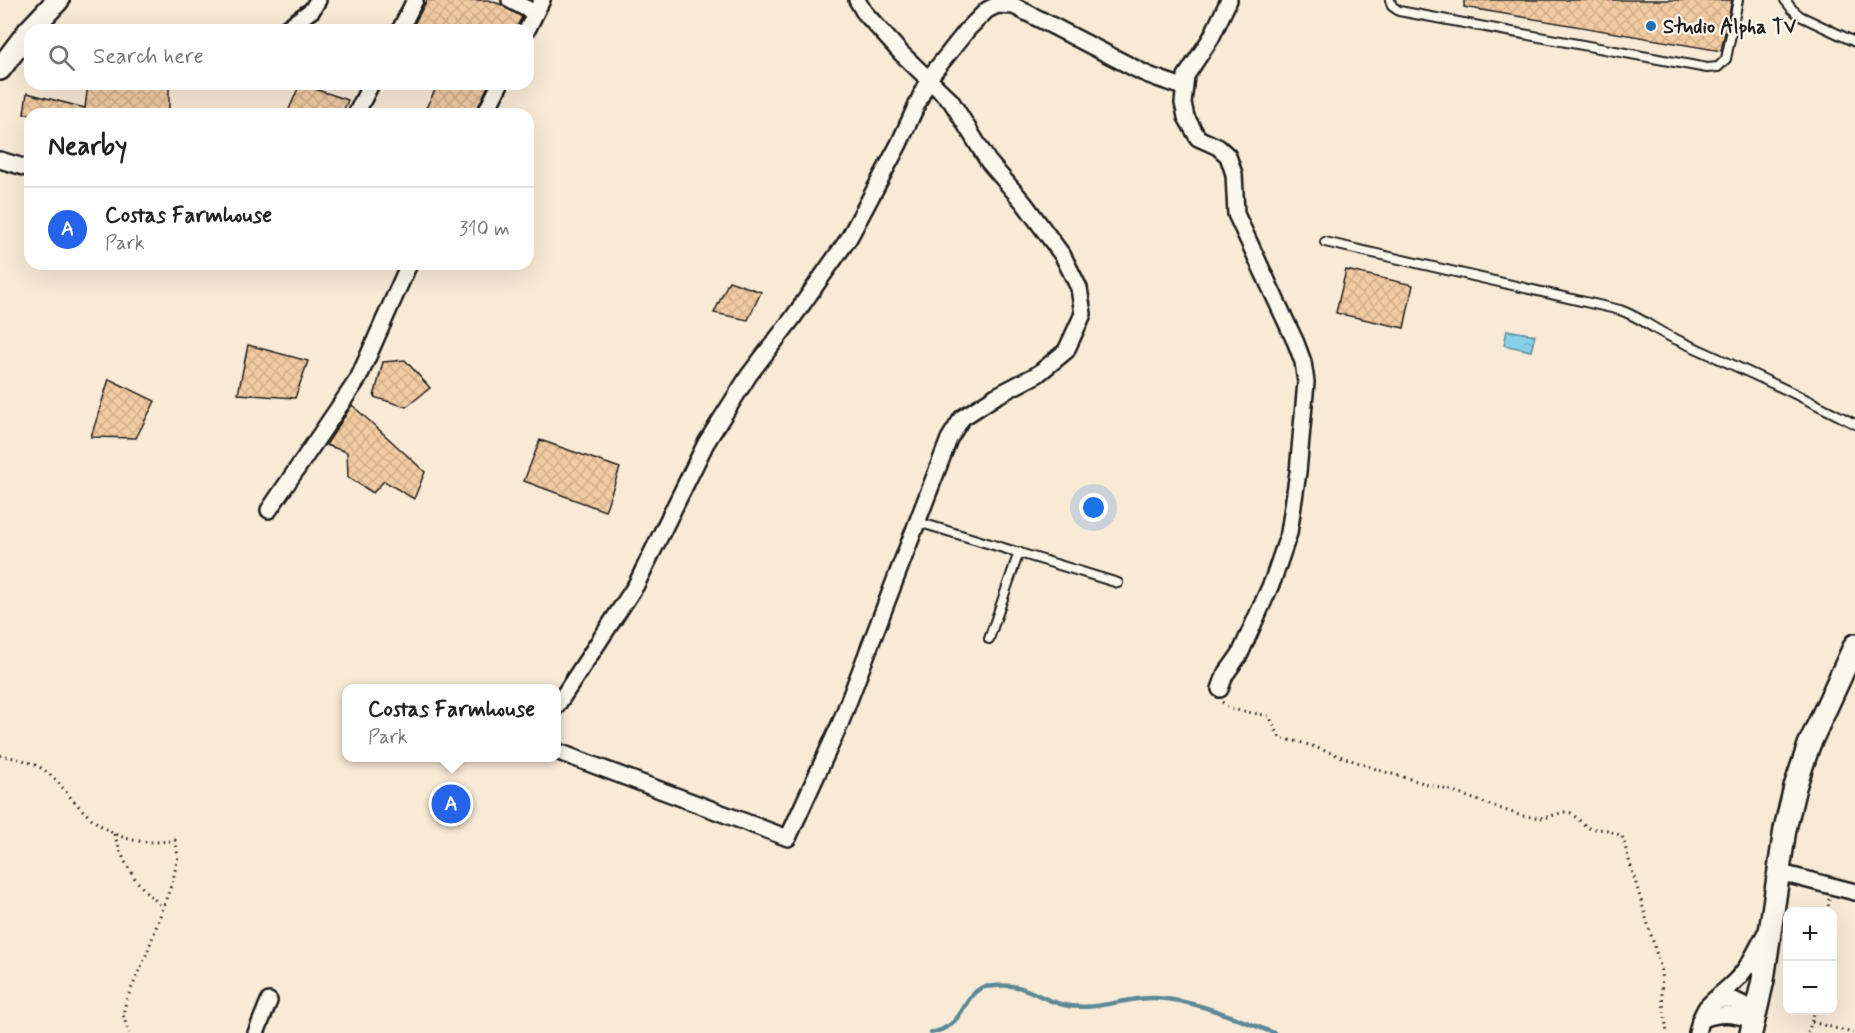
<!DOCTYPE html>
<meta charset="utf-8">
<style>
:root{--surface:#fff;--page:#f2f2f2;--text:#222;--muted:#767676;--line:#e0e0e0;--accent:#2563eb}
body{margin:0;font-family:Mynerve,sans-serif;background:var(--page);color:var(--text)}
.controls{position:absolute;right:18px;bottom:18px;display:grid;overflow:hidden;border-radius:12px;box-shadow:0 6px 24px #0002}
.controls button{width:54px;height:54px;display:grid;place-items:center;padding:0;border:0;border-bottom:2px solid var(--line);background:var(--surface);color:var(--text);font:30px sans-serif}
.you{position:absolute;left:1094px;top:508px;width:21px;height:21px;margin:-15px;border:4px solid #fff;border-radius:50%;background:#1a73e8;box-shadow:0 0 0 9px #1a73e833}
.badge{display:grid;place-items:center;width:39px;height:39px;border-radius:50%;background:var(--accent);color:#fff;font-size:20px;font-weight:700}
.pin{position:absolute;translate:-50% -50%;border:3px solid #fff;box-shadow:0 2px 6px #0006}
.popup{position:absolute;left:342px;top:684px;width:219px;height:78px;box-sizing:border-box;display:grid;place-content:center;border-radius:12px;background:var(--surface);filter:drop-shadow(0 2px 4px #0005);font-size:20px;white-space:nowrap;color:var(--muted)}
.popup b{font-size:22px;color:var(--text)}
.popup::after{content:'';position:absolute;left:50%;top:100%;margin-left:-12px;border:12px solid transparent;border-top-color:var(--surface)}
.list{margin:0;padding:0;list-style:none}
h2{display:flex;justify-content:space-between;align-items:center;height:78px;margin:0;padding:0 24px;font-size:26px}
h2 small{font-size:20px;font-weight:400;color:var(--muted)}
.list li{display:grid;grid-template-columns:39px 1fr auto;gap:18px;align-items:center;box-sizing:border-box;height:84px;padding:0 24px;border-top:2px solid var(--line)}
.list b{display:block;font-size:22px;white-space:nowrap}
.list p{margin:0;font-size:20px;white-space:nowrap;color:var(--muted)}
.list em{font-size:20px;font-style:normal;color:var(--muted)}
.icon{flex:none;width:33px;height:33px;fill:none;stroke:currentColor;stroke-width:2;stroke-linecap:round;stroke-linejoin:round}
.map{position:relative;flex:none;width:1855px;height:1033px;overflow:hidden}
.search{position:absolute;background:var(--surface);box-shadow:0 6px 24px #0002;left:24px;top:24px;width:510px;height:66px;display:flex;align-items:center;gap:15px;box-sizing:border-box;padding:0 21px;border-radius:18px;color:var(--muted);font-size:22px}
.panel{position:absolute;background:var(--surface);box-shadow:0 6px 24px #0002;left:24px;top:108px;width:510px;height:162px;border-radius:18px}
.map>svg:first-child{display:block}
</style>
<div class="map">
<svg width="1855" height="1033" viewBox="0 0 1855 1033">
<defs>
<pattern id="water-ripples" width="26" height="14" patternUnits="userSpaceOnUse" patternTransform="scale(1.5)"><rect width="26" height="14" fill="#87d1e8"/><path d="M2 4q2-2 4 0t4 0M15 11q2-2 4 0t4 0" fill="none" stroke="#74b3c6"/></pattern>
<pattern id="building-cross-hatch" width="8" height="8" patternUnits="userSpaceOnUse" patternTransform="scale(1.5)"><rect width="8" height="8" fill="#f3cba2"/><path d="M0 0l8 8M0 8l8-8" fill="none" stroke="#d0ae8b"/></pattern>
</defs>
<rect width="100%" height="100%" fill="#f9ead6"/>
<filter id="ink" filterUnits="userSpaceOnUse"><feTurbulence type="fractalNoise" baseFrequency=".0167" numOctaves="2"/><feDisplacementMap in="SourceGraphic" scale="12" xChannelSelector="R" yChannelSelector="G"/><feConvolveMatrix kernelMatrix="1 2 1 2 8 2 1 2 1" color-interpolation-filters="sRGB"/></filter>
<g filter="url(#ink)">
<path fill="url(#water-ripples)" stroke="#5c8996" stroke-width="1.5" d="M1507,330L1535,335L1531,351L1504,345Z"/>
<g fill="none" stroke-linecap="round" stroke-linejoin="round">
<path stroke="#5c8996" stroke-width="4.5" d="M931,1033C966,1025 960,1000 981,988C984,986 990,987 994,986C1026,982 1037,999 1064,1005C1095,1012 1125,997 1155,998C1196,1000 1237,1019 1274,1033"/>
</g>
<g fill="url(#building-cross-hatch)" stroke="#1c1c1c" stroke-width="1.5">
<path d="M427,0H489L502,5L522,17L515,30H411Z"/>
<path d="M1464,0H1732L1721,51L1464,7Z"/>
<path d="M88,84H156L169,88V114H24L27,93L85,108Z"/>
<path d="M300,84L348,100L342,114H287Z"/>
<path d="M438,84H489L475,114H423Z"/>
<path d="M1346,270L1413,285L1404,328L1336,313Z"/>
<path d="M729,281L761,292L748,320L714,313Z"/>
<path d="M248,345L308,361L295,398L238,394Z"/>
<path d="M405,360L430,388L406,407L374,397L383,362Z"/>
<path d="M109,379L155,401L136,438L91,437Z"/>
<path d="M352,405L425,472L414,499L384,481L373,493L348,477L347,452L326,445Z"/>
<path d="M540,440L620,468L605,511L524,481Z"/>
</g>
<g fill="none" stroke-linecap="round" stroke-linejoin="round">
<g stroke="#1c1c1c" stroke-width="12">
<g id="lane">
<path d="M1390,0L1392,6L1399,11L1707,68L1718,67L1726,59L1738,0"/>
<path d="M1785,0L1792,9L1800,16L1855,42"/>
<path d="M1325,242L1620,310C1642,318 1653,329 1673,338C1734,365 1795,393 1855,424"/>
<path d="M918,522L1118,583"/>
<path d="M989,639L1019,552"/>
</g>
</g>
<g stroke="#1c1c1c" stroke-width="20">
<g id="street">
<path d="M510,0L535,13"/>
<path d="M284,30L312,10L318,0"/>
<path d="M400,30L415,0"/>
<path d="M527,30L542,0"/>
<path d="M356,114L371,84"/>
<path d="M485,114L500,84"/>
<path d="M0,160L30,169"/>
<path d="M269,510L358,379L409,264"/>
<path d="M1220,689L1225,675L1240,654L1273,580L1289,533L1298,472L1306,382L1303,362L1296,343L1236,214L1234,174L1228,156L1218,147L1198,138L1186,117L1183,103L1186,76L1211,38L1229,0"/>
<path d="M556,707L636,585L706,443L749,375L792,319L849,238L899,144L929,78L968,29L987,10L997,5L1014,6L1144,73C1157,79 1171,82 1184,88"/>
<path d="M556,751L788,838L840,724L949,439L962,418L996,396L1038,374L1066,351L1083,314L1079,288L1063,256L1024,203L988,161L951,101L901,53L864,12L857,0"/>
<path d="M1777,872L1855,892"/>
<path d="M1706,1008C1715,998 1725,991 1734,982C1748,969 1756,951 1765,934"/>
<path d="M1700,1020C1719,1012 1735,1013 1754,1021"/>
<path d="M256,1033L269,1001"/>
<path d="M1697,1033C1699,1025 1700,1017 1705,1010C1714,996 1735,996 1747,1008C1750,1012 1752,1016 1754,1021"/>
</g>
</g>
<g stroke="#1c1c1c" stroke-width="26">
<g id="secondary">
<path d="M0,69L28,32L58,0"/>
<path d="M1751,1033L1763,980L1785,829L1795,787L1809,745L1855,645"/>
</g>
</g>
<g stroke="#1c1c1c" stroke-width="3" stroke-dasharray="1.5 4.5" stroke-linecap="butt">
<path d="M1222,702L1231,709L1269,716L1280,738L1303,743L1382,771L1451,791L1522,816L1544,818L1564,812L1571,813L1588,828L1607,830L1622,836L1661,969L1662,996L1667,1033"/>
<path d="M0,755C14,758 32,761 44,770C56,778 63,789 73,800C102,833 131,848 175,840L178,856L173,880L147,953L126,1001L123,1015L129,1033"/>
<path d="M114,834C126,868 134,883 162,906"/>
<path d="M1828,912L1829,898"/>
<path d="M1812,1022L1853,1033"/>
<path d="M1808,1033L1815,1010"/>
</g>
<use href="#lane" stroke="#fbf7ec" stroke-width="8"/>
<use href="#street" stroke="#fbf7ec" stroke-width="15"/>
<use href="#secondary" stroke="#fbf7ec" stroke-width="21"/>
</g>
</g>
<circle fill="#1f6fb2" stroke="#fbf7ec" stroke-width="2" cx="1651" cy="26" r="6"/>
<g text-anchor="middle" stroke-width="4.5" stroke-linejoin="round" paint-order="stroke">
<g font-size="20" font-weight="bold" fill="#1c1c1c" stroke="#fbf7ec" text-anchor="start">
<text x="1663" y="33">Studio Alpha TV</text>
</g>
</g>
</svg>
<div class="controls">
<button>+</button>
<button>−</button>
</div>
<div class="you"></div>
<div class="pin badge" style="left:451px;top:804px">A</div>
<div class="popup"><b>Costas Farmhouse</b>Park</div>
<div class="search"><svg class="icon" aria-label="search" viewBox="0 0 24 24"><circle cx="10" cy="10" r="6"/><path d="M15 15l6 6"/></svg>Search here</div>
<section class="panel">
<h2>Nearby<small></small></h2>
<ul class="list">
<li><span class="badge">A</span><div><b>Costas Farmhouse</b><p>Park</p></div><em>310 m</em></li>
</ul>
</section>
</div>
